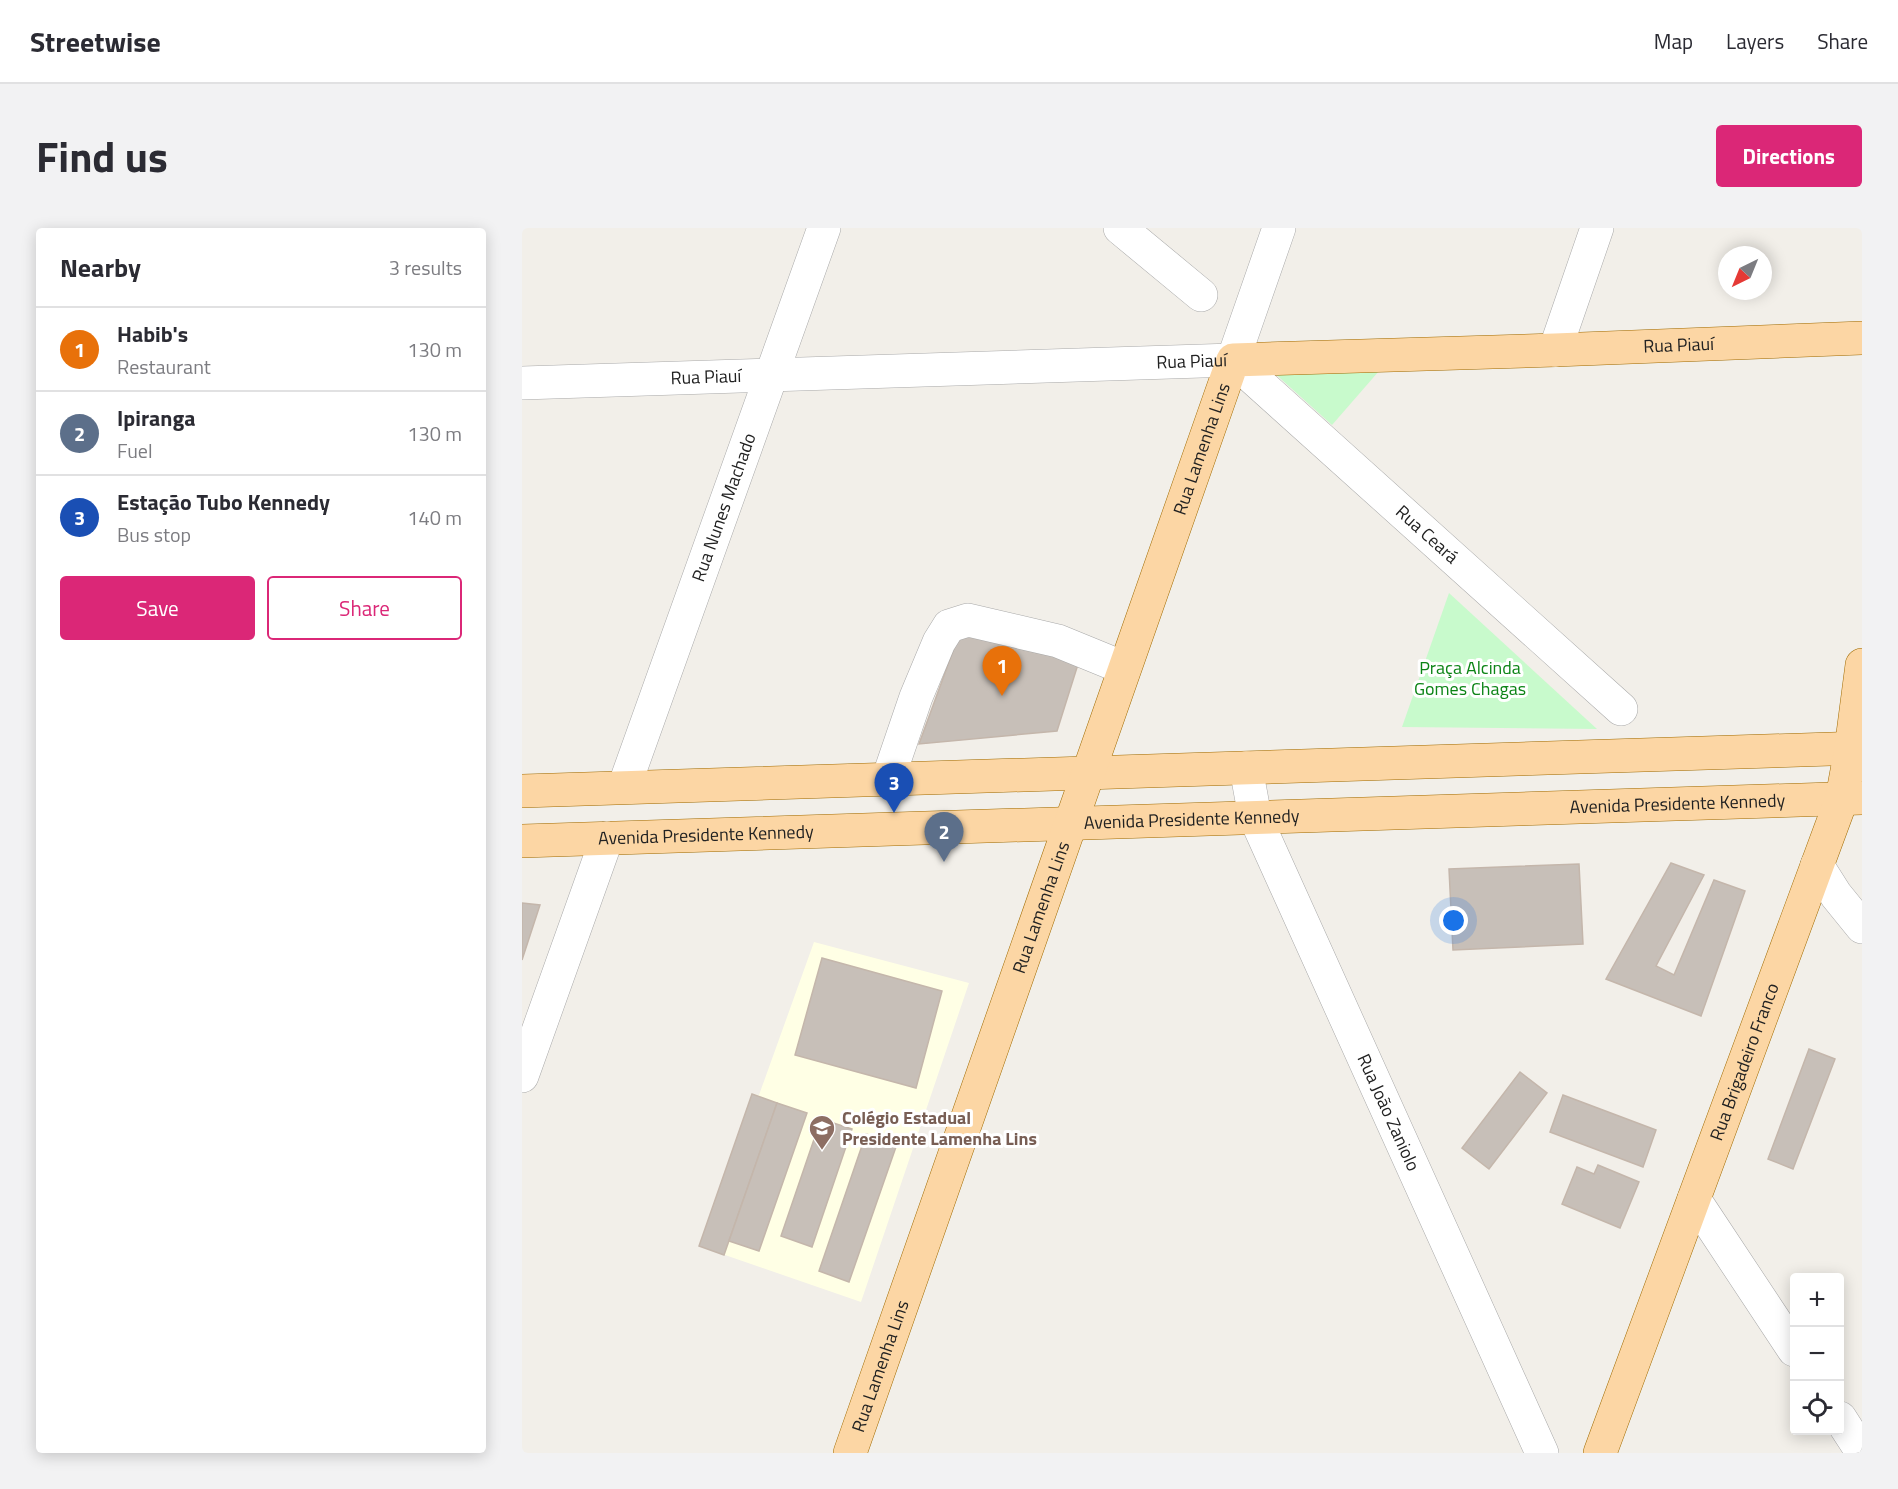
<!DOCTYPE html>
<meta charset="utf-8">
<style>
:root{--surface:#fff;--page:#f2f2f3;--text:#2b2b33;--muted:#7c7c81;--line:#e1e1e2;--accent:#db2777}
body{margin:0;font-family:"Titillium Web",sans-serif;background:var(--page);color:var(--text)}
.controls{position:absolute;right:18px;bottom:18px;display:grid;overflow:hidden;border-radius:6px;box-shadow:0 3px 15px #0003}
.controls button{width:54px;height:54px;display:grid;place-items:center;padding:0;border:0;border-bottom:2px solid var(--line);background:var(--surface);color:var(--text);font:30px sans-serif}
.compass{position:absolute;left:1196px;top:18px;width:54px;height:54px;border-radius:50%;background:var(--surface);box-shadow:0 3px 15px #0003;rotate:223deg}
.you{position:absolute;left:932px;top:693px;width:21px;height:21px;margin:-15px;border:4px solid #fff;border-radius:50%;background:#1a73e8;box-shadow:0 0 0 9px #1a73e833}
.badge{display:grid;place-items:center;width:39px;height:39px;border-radius:50%;background:var(--accent);color:#fff;font-size:20px;font-weight:700}
.pin{position:absolute;translate:-50% -50px;filter:drop-shadow(0 2px 3px #0008)}
.pin::after{content:'';position:absolute;top:32px;width:21px;height:18px;background:inherit;clip-path:polygon(0 0,100% 0,50% 100%)}
.list{margin:0;padding:0;list-style:none}
h2{display:flex;justify-content:space-between;align-items:center;height:78px;margin:0;padding:0 24px;font-size:26px}
h2 small{font-size:20px;font-weight:400;color:var(--muted)}
.list li{display:grid;grid-template-columns:39px 1fr auto;gap:18px;align-items:center;box-sizing:border-box;height:84px;padding:0 24px;border-top:2px solid var(--line)}
.list b{display:block;font-size:22px;white-space:nowrap}
.list p{margin:0;font-size:20px;white-space:nowrap;color:var(--muted)}
.list em{font-size:20px;font-style:normal;color:var(--muted)}
.actions{display:flex;gap:12px;padding:18px 24px}
.actions a{flex:1;padding:14px 0;border:2px solid var(--accent);border-radius:6px;text-align:center;font-size:21px;color:var(--accent)}
.actions .main{background:var(--accent);color:#fff}
.icon{flex:none;width:33px;height:33px;fill:none;stroke:currentColor;stroke-width:2;stroke-linecap:round;stroke-linejoin:round}
.map{position:relative;flex:none;width:1340px;height:1225px;overflow:hidden;border-radius:6px}
header{display:flex;align-items:center;gap:36px;box-sizing:border-box;height:84px;padding:0 30px;background:var(--surface);border-bottom:2px solid var(--line)}
header strong{font-size:28px}
nav{display:flex;gap:33px;margin-inline-start:auto;font-size:21px}
.intro{display:flex;align-items:center;justify-content:space-between;box-sizing:border-box;height:144px;padding:0 36px}
h1{margin:0;font-size:42px}
.button{padding:15px 27px;border-radius:6px;background:var(--accent);color:#fff;font-size:21px;font-weight:700}
main{display:flex;gap:36px;padding:0 36px}
aside{flex:1;background:var(--surface);border-radius:6px;box-shadow:0 3px 15px #0003}
.map>svg:first-child{display:block}
</style>
<header>
<strong>Streetwise</strong>
<nav><a>Map</a><a>Layers</a><a>Share</a></nav>
</header>
<div class="intro"><h1>Find us</h1><a class="button">Directions</a></div>
<main>
<aside>
<h2>Nearby<small>3 results</small></h2>
<ul class="list">
<li><span class="badge" style="background:#e8710a">1</span><div><b>Habib's</b><p>Restaurant</p></div><em>130 m</em></li>
<li><span class="badge" style="background:#5c6f8a">2</span><div><b>Ipiranga</b><p>Fuel</p></div><em>130 m</em></li>
<li><span class="badge" style="background:#1a4fb4">3</span><div><b>Estação Tubo Kennedy</b><p>Bus stop</p></div><em>140 m</em></li>
</ul>
<div class="actions"><a class="main">Save</a><a>Share</a></div>
</aside>
<div class="map">
<svg width="1340" height="1225" viewBox="0 0 1340 1225">
<rect width="100%" height="100%" fill="#f2efe9"/>
<path fill="#ffffe5" d="M292,714L447,755L339,1074L177,1018L230,866L237,867Z"/>
<g fill="#c8facc">
<path d="M749,142L857,143L810,197Z"/>
<path d="M927,365L1075,501L880,499Z"/>
</g>
<g fill="#c7bfb8" stroke="#c4b6ab" stroke-width="1.5">
<path d="M438,404L557,433L535,503L397,516Z"/>
<path d="M1149,635L1182,647L1134,738L1152,747L1192,652L1223,663L1179,788L1084,751Z"/>
<path d="M1057,636L1061,716L931,722L927,641Z"/>
<path d="M0,675L18,677L0,732Z"/>
<path d="M300,730L420,763L394,860L273,827Z"/>
<path d="M1287,821L1313,831L1271,941L1246,931Z"/>
<path d="M998,844L1025,865L967,941L940,920Z"/>
<path d="M230,866L255,875L202,1027L177,1018Z"/>
<path d="M1041,867L1134,902L1121,939L1028,904Z"/>
<path d="M255,875L285,885L237,1023L207,1013Z"/>
<path d="M299,891L330,901L290,1019L259,1008Z"/>
<path d="M344,906L375,916L327,1054L297,1043Z"/>
<path d="M1076,937L1117,954L1098,1000L1040,976L1055,939L1072,946Z"/>
</g>
<g fill="none" stroke-linecap="round" stroke-linejoin="round">
<g stroke="#a9a9a9" stroke-width="34">
<g id="minor">
<path d="M598,0L679,67"/>
<path d="M1033,122L1075,0"/>
<path id="s1" d="M711,132L1099,481"/>
<path d="M711,132L757,0"/>
<path id="s2" d="M0,155L711,132"/>
<path id="s3" d="M724,540L733,589L1020,1225"/>
<path d="M366,551L394,469L417,414L427,398L446,392L536,413L602,440"/>
<path id="s4" d="M102,559L302,0"/>
<path d="M1295,637L1314,667L1340,699"/>
<path d="M0,848L85,610"/>
<path d="M1172,971L1272,1122"/>
<path d="M1318,1190L1340,1224"/>
</g>
</g>
<g stroke="#a06b00" stroke-width="34">
<g id="major">
<path d="M0,563L1340,520"/>
<path id="s5" d="M0,613L1340,570"/>
<path id="s6" d="M328,1225L711,132L1033,122L1340,110"/>
<path id="s7" d="M1078,1225L1320,570L1329,521L1340,437"/>
</g>
</g>
<use href="#minor" stroke="#fff" stroke-width="33"/>
<use href="#major" stroke="#fcd6a4" stroke-width="33"/>
</g>
<defs>
<g id="school-pin" transform="scale(1.35)"><path d="M0 17L-7.5 6A9.5 9.5 0 1 1 7.5 6Z" fill="#8d6e63" stroke="#fff"/><path d="M0-5L7-2L0 1L-7-2ZM-4 1L0 2.5L4 1V4Q0 6-4 4Z" fill="#fff"/></g>
</defs>
<g fill-rule="evenodd">
<use href="#school-pin" x="300" y="900"/>
</g>
<g text-anchor="middle" stroke-width="6" stroke-linejoin="round" paint-order="stroke">
<g font-size="18" fill="#222" stroke="#fff">
<text dy="6" stroke="none"><textPath href="#s6" startOffset="1604">Rua Piauí</textPath></text>
<text dy="6" stroke="none"><textPath href="#s2" startOffset="670">Rua Piauí</textPath></text>
<text dy="6" stroke="none"><textPath href="#s2" startOffset="184">Rua Piauí</textPath></text>
<text dy="6" stroke="none"><textPath href="#s6" startOffset="1064">Rua Lamenha Lins</textPath></text>
<text dy="6" stroke="none"><textPath href="#s4" startOffset="297">Rua Nunes Machado</textPath></text>
<text dy="6" stroke="none"><textPath href="#s1" startOffset="261">Rua Ceará</textPath></text>
<text dy="6" stroke="none"><textPath href="#s5" startOffset="1156">Avenida Presidente Kennedy</textPath></text>
<text dy="6" stroke="none"><textPath href="#s5" startOffset="670">Avenida Presidente Kennedy</textPath></text>
<text dy="6" stroke="none"><textPath href="#s5" startOffset="184">Avenida Presidente Kennedy</textPath></text>
<text dy="6" stroke="none"><textPath href="#s6" startOffset="578">Rua Lamenha Lins</textPath></text>
<text dy="6" stroke="none"><textPath href="#s7" startOffset="417">Rua Brigadeiro Franco</textPath></text>
<text dy="6" stroke="none"><textPath href="#s3" startOffset="374">Rua João Zaniolo</textPath></text>
<text dy="6" stroke="none"><textPath href="#s6" startOffset="92">Rua Lamenha Lins</textPath></text>
</g>
<g font-size="18" fill="#0c8416" stroke="#fff">
<text x="948" y="446">Praça Alcinda<tspan x="948" dy="21">Gomes Chagas</tspan></text>
</g>
<g font-size="18" font-weight="bold" fill="#785e54" stroke="#fff" text-anchor="start">
<text x="320" y="896">Colégio Estadual<tspan x="320" dy="21">Presidente Lamenha Lins</tspan></text>
</g>
</g>
</svg>
<div class="controls">
<button>+</button>
<button>−</button>
<button><svg class="icon" aria-label="locate" viewBox="0 0 24 24"><circle cx="12" cy="12" r="6"/><path d="M12 2v4M12 18v4M2 12h4M18 12h4"/></svg></button>
</div>
<svg class="compass" viewBox="-18 -18 36 36"><path d="M0-13l5 13h-10z" fill="#e53935"/><path d="M0 13l5-13h-10z" fill="#7c7c81"/></svg>
<div class="you"></div>
<div class="pin badge" style="left:480px;top:468px;background:#e8710a">1</div>
<div class="pin badge" style="left:422px;top:634px;background:#5c6f8a">2</div>
<div class="pin badge" style="left:372px;top:585px;background:#1a4fb4">3</div>
</div>
</main>
